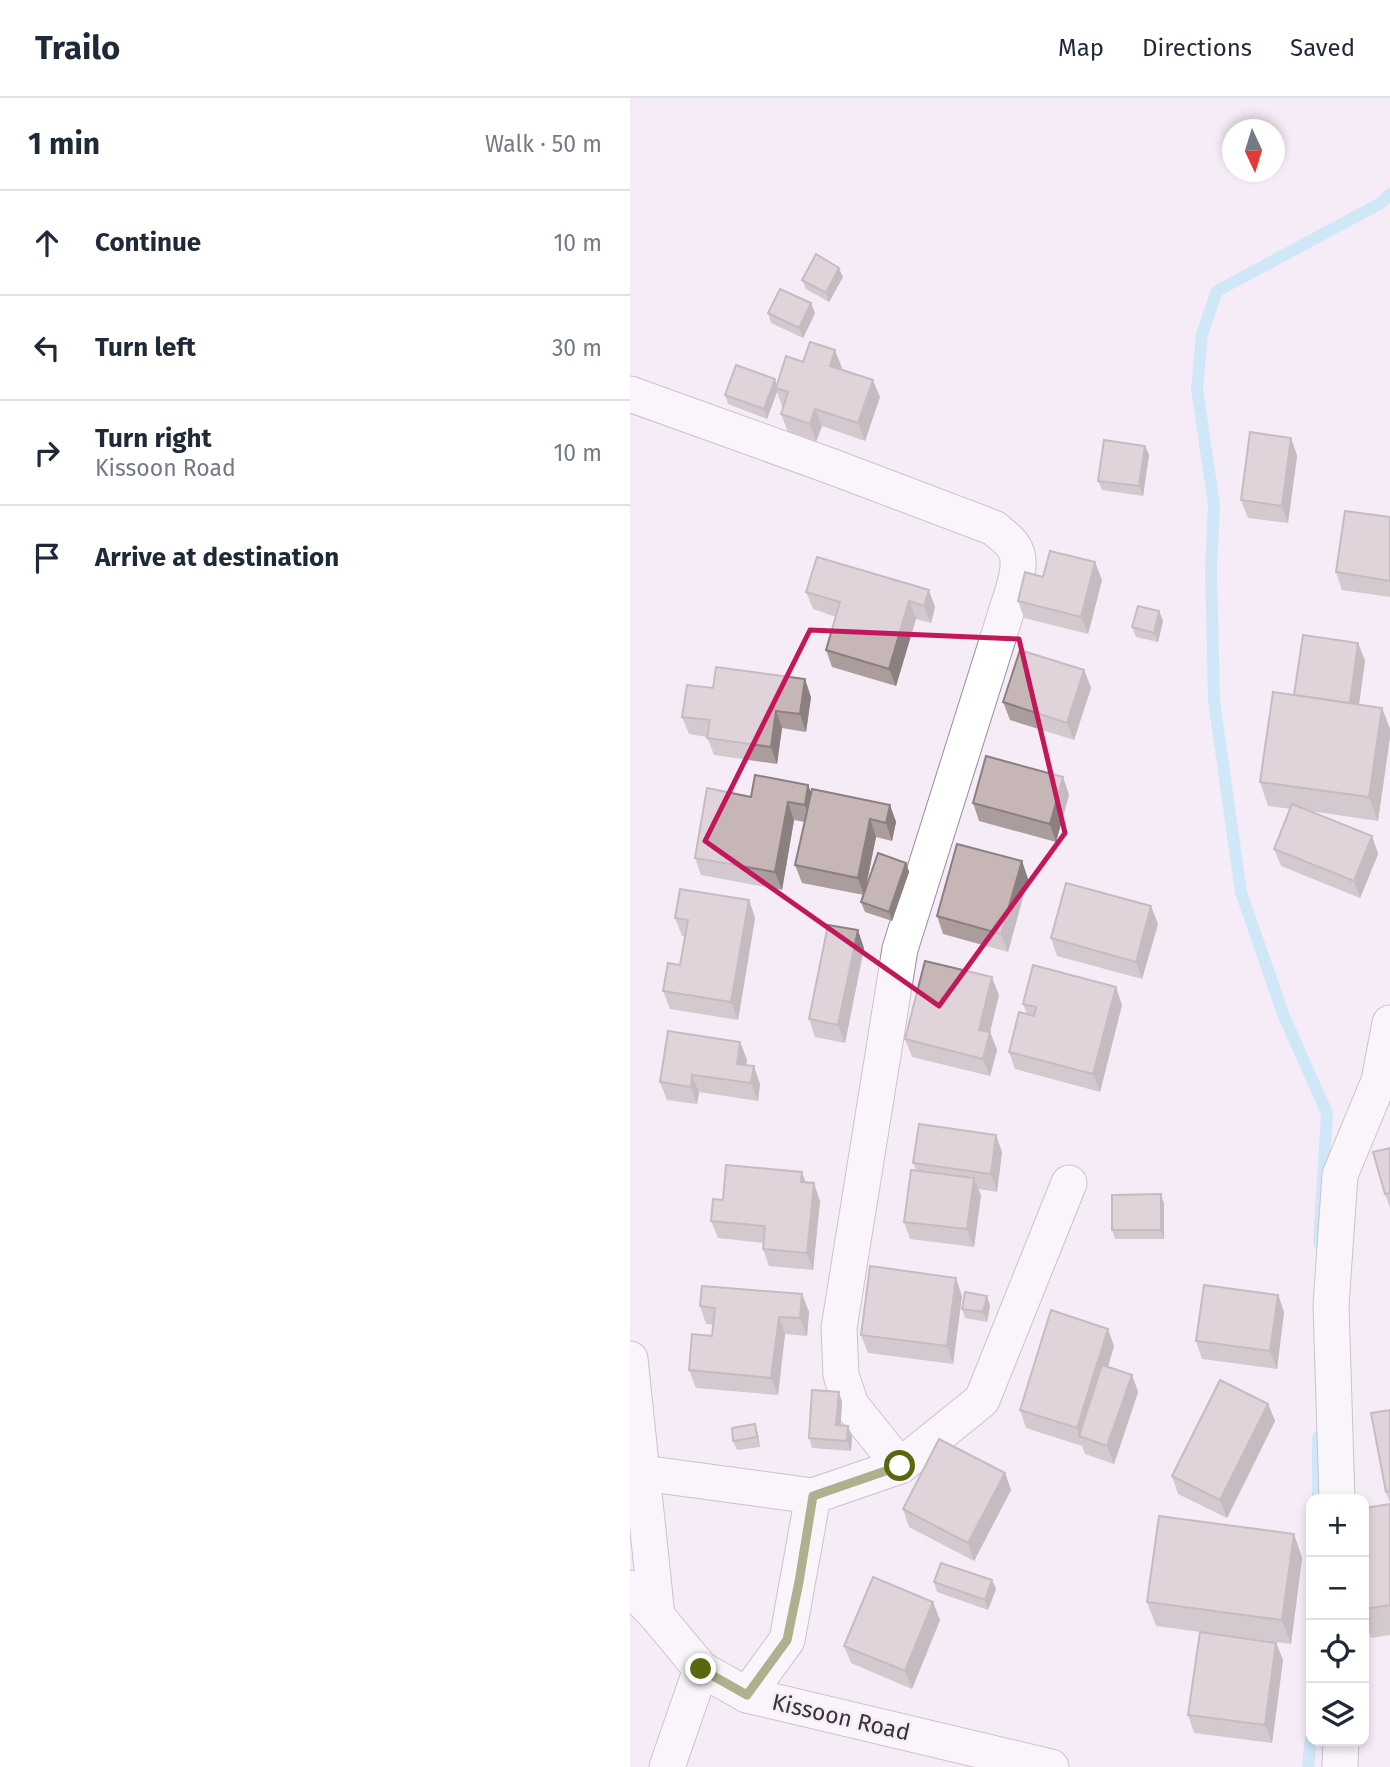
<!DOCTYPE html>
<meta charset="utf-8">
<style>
:root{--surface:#fff;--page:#f6f6f7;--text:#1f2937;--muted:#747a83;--line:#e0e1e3}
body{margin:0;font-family:"Fira Sans",sans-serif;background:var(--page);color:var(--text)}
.controls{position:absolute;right:21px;bottom:21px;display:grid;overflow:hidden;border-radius:14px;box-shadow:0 4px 10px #0003}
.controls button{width:63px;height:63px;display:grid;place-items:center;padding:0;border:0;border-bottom:2px solid var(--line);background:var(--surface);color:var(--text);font:35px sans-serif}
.compass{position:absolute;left:592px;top:21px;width:63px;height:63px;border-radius:50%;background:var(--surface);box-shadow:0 4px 10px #0003;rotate:176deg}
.stop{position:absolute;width:21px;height:21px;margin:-16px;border:5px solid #59680f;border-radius:50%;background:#fff}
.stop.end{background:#59680f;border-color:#fff;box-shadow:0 2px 7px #0008}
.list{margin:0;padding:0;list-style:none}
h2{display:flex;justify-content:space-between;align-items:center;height:91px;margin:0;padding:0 28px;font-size:30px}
h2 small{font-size:23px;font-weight:400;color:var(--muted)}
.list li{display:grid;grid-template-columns:46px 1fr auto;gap:21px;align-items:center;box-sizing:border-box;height:105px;padding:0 28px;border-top:2px solid var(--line)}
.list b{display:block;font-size:26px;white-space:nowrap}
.list p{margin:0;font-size:23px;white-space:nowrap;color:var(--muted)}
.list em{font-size:23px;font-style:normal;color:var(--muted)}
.icon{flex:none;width:38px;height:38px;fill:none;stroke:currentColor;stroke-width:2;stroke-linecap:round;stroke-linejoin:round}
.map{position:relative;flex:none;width:760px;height:1669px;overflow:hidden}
header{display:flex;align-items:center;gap:42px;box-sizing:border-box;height:98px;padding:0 35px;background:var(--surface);border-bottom:2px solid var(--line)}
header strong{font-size:33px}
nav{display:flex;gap:38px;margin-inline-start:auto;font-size:24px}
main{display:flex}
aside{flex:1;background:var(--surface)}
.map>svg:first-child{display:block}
</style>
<header>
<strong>Trailo</strong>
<nav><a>Map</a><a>Directions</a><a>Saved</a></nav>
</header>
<main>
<aside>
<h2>1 min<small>Walk · 50 m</small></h2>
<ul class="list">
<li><svg class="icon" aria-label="ahead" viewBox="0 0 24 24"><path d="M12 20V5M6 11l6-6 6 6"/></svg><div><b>Continue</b></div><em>10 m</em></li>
<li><svg class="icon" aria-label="left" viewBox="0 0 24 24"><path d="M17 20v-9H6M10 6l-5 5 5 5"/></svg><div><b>Turn left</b></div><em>30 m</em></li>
<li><svg class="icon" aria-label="right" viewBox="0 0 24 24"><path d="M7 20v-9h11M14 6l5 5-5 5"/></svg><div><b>Turn right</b><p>Kissoon Road</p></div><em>10 m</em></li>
<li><svg class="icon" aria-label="arrive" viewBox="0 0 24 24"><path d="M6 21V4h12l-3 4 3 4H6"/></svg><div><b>Arrive at destination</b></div></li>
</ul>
</aside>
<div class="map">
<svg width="760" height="1669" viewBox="0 0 760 1669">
<rect width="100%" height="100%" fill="#f6ecf7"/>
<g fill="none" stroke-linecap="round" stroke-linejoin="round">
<g stroke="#a1dff5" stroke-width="12">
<path d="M689,1145L697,1015L653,916L611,794L584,603L581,469L584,407L567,291L572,236L587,193L751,105L760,96"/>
<path d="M688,1401V1339"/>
<path d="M678,1669L681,1640"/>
</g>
<g stroke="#978d98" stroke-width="37">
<g id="minor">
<path d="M0,296L203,369L364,430C372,437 384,445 387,456C392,474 380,500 375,518L270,851L209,1230L211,1277L221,1307L270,1368"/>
<path d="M0,1261L27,1518"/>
<path d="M13,1375L183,1398L270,1368L352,1302L439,1085"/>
<path d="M707,1401L701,1207L710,1077L749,983L760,925"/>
<path d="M0,1490L27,1518L71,1571L117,1597L421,1669"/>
<path d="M117,1597L157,1542L183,1398"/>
<path d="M37,1669L71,1571"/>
<path d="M710,1669L711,1643"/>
</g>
</g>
<use href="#minor" stroke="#fff" stroke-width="35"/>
</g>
<g fill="#aa9d9c">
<path d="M213,179L199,204L176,191L172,182Z"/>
<path d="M181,205L185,215L173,240L141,225L138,215Z"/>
<path d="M205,252L211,271L250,299L235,343L192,328L186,344L158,334L151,316L154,308H152L147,294L137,321L98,306L95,297L147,286L173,264Z"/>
<path d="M661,340L667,358L658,425L618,420L611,402Z"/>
<path d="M515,348L519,357L513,398L472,392L468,383Z"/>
<path d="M760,419V499L712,492L706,474Z"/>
<path d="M187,459L305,509L301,525L286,521L266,588L202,569L196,552L206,519L183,511L176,494Z"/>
<path d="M413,479L472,482L458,536L394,520L388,503Z"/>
<path d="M529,513L533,523L528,544L506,539L502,529Z"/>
<path d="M728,545L735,563L729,606L752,610L760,631V639L748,723L680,713L742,738L748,756L730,800L651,768L644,751L661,711L638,708L630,684L664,597Z"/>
<path d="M454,572L461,590L444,642L380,622L373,604Z"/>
<path d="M181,599L176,634L152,630L147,666L84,657L77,639L59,636L52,619Z"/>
<path d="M433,679L439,697L426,744L349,723L343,705Z"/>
<path d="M178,687L181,694L260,707L266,724L262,743L246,739L235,794L276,765L279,774L262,823L235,814L231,804L234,797L172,785L165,767L175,724L164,722L152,792L71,777L65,760L121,699Z"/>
<path d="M392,763L398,781L378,854L313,836L307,818Z"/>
<path d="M119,802L125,820L108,922L40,911L33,893L50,867L55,838H52L45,820Z"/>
<path d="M528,826L512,881L427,858L421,840Z"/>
<path d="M234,850L215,945L185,939L179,921Z"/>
<path d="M369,897L360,934L367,952L360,978L282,959L275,941Z"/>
<path d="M393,906L492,907L470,994L385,971L379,954L397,916Z"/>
<path d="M110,944L117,962L116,967L130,986L128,1003L69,994L67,1006L37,1002L30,984Z"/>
<path d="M760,1050V1110L755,1096Z"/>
<path d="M372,1054L367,1094L348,1091L351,1097L344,1149L280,1141L274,1124L286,1072L283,1065Z"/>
<path d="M176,1085L190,1103L183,1172L139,1168L133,1151L134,1145L88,1140L81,1123L93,1102Z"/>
<path d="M531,1096L534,1106V1141H485L482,1132Z"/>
<path d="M172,1196L179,1214L177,1238L155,1236L148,1297L66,1290L59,1272L82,1238L84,1227L76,1226L70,1208Z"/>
<path d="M648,1197L654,1214L647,1271L572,1261L566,1243Z"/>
<path d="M332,1198L323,1266L238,1255L231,1237Z"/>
<path d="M357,1198L360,1208L357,1224L335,1220L332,1211Z"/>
<path d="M484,1248L478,1269L502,1277L508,1294L484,1366L455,1356L452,1348L396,1330L390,1312Z"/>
<path d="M212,1304L210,1328L222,1338L221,1353L182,1350L179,1340Z"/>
<path d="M638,1306L645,1323L597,1420L548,1396L542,1378Z"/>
<path d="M760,1312V1405L756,1394Z"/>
<path d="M125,1326L128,1336L130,1349L107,1352L103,1343Z"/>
<path d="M375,1375L381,1392L344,1463L279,1429L273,1411Z"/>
<path d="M760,1406V1537L741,1540L734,1521V1410Z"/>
<path d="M664,1436L672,1460L661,1546L526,1528L517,1504Z"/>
<path d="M362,1482L366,1491L358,1512L307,1494L304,1484Z"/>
<path d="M310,1522L282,1591L221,1565L214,1548Z"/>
<path d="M646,1545L653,1562L642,1645L564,1635L558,1617Z"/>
</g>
<g fill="#8b7f7f">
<path d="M209,170L213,179L199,204L196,195Z"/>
<path d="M181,205L185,215L173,240L169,230Z"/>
<path d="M205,252L212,270L207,285L200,268Z"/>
<path d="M145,281L148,291L146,290L147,294L137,321L134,311Z"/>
<path d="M243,282L250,299L235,343L228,325Z"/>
<path d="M185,311L192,328L186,344L180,326Z"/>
<path d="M661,340L667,358L658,425L652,408Z"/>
<path d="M515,348L519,357L513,398L509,388Z"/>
<path d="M465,464L472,482L458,536L451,519Z"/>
<path d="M299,492L305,509L301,525L294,508Z"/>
<path d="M279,503L286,521L266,588L259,571Z"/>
<path d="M529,513L533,523L528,544L524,535Z"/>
<path d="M728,545L735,563L726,627L719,610Z"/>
<path d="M454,572L461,590L444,642L437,625Z"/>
<path d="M175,581L181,599L176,634L170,616Z"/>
<path d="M752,610L760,631V639L748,723L739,699Z"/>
<path d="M146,613L152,630L147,666L141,649Z"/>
<path d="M433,679L439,697L426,744L420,726Z"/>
<path d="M178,687L185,704L181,725L175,707Z"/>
<path d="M158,704L164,722L152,792L145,774Z"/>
<path d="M260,707L266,724L262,743L256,725Z"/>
<path d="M240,721L246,739L234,797L228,780Z"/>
<path d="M742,738L748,756L730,800L724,783Z"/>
<path d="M392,763L398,781L378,854L371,836Z"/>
<path d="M276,765L279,774L262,823L259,814Z"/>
<path d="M119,802L125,820L108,922L101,904Z"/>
<path d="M521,808L528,826L512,881L506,864Z"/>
<path d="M228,832L234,850L215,945L208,927Z"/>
<path d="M362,879L369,897L356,950L349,932Z"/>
<path d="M486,889L492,907L470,994L463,976Z"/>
<path d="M360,934L367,952L360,978L353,961Z"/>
<path d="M110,944L117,962L113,983L107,966Z"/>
<path d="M124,968L130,986L128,1003L121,985Z"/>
<path d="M62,977L69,994L67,1006L61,989Z"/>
<path d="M366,1037L372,1054L367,1094L361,1076Z"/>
<path d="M172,1074L178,1091L171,1084Z"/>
<path d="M344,1080L351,1097L344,1149L337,1131Z"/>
<path d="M184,1085L190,1103L183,1172L177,1155Z"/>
<path d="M531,1096L534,1106V1141L531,1132Z"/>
<path d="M326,1180L332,1198L323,1266L317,1248Z"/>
<path d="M172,1196L179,1214L177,1238L170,1220Z"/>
<path d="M648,1197L654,1214L647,1271L640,1253Z"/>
<path d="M357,1198L360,1208L357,1224L353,1214Z"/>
<path d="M149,1219L155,1236L148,1297L141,1280Z"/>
<path d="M478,1231L484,1248L456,1341L450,1339L447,1330Z"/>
<path d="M502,1277L508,1294L484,1366L477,1348Z"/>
<path d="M209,1294L212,1304L210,1337L206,1327Z"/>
<path d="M638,1306L645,1323L597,1420L590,1402Z"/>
<path d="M125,1326L128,1336L130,1349L127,1339Z"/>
<path d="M218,1328L222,1338L221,1353L217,1343Z"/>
<path d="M375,1375L381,1392L344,1463L338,1445Z"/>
<path d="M664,1436L672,1460L661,1546L652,1522Z"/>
<path d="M362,1482L366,1491L358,1512L355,1502Z"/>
<path d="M303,1504L310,1522L282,1591L275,1573Z"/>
<path d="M646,1545L653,1562L642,1645L635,1627Z"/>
</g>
<g fill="#c6b6b5" stroke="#8b7f7f" stroke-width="2">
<path d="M186,156L209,170L196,195L172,182Z"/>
<path d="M150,191L181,205L169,230L138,215Z"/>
<path d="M180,244L205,252L200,268L243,282L228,325L185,311L180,326L151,316L158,294L146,290L156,258L173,264Z"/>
<path d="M106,267L145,281L134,311L95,297Z"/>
<path d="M620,334L661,340L652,408L611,402Z"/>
<path d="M474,342L515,348L509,388L468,383Z"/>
<path d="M715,413L760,419V483L706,474Z"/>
<path d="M420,453L465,464L451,519L388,503L395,474L413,479Z"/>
<path d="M187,459L299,492L294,508L279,503L259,571L196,552L210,504L176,494Z"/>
<path d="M508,508L529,513L524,535L502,529Z"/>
<path d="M673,537L728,545L720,605L664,597Z"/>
<path d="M390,552L454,572L437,625L373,604Z"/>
<path d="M86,569L175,581L170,616L146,613L141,649L77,640L80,622L52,619L57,587L83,590Z"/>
<path d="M643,594L752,610L739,699L630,684Z"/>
<path d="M356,658L433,679L420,726L343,705Z"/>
<path d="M125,677L178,687L175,707L158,704L145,774L65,760L77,690L121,699Z"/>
<path d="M182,691L260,707L256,725L240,721L228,780L165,767Z"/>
<path d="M662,706L742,738L724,783L644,751Z"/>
<path d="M327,746L392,763L371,836L307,818Z"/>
<path d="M248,755L276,765L259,814L231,804Z"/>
<path d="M436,785L521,808L506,864L421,840Z"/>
<path d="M50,791L119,802L101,904L33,893L38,865L50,867L58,822L45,820Z"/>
<path d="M198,827L228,832L208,927L179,921Z"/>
<path d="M295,863L362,879L349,932L360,934L353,961L275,941Z"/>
<path d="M403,867L486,889L463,976L379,954L389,914L404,918L406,909L393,906Z"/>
<path d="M38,933L110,944L107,966L124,968L121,985L62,977L61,989L30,984Z"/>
<path d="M289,1026L366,1037L361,1076L283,1065Z"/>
<path d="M760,1050V1095L755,1096L743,1054Z"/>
<path d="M96,1067L172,1074L171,1084L184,1085L177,1155L133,1151L135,1128L81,1123L83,1101L93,1102Z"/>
<path d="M281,1072L344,1080L337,1131L274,1124Z"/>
<path d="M531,1096V1132H482V1097Z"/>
<path d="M240,1168L326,1180L317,1248L231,1237Z"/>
<path d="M574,1187L648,1197L640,1253L566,1243Z"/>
<path d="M72,1188L172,1196L170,1220L149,1219L141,1280L59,1272L62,1236L82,1238L85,1210L70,1208Z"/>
<path d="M335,1194L357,1198L353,1214L332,1211Z"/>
<path d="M421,1212L478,1231L447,1330L390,1312Z"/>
<path d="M472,1267L502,1277L477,1348L449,1338Z"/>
<path d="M590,1282L638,1306L590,1402L542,1378Z"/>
<path d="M182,1292L209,1294L206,1327L218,1328L217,1343L179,1340Z"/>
<path d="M760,1312V1393L756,1394L741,1315Z"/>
<path d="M125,1326L127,1339L103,1343L102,1330Z"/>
<path d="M309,1341L375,1375L338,1445L273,1411Z"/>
<path d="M760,1406V1507L734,1511V1410Z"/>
<path d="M529,1418L664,1436L652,1522L517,1504Z"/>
<path d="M311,1465L362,1482L355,1502L304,1484Z"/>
<path d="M243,1479L303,1504L275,1573L214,1548Z"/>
<path d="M570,1534L646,1545L635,1627L558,1617Z"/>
</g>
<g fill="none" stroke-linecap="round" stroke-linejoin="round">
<path stroke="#59680f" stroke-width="9" d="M71,1571L117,1597L157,1542L169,1484L183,1398L270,1368"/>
</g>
<path d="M0 0H760V1669H0ZM180,532L389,541L435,735L309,908L75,743Z" fill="#f6ecf7" fill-opacity=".55" fill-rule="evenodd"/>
<path fill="none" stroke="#c2185b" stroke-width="5" stroke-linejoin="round" d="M180,532L389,541L435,735L309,908L75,743Z"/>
<g text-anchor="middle" stroke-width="5" stroke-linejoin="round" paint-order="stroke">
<g font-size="23" fill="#373337" stroke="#f6ecf7">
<text transform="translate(211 1619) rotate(13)" y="8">Kissoon Road</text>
</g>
</g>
</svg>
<div class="controls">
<button>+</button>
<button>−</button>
<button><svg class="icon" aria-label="locate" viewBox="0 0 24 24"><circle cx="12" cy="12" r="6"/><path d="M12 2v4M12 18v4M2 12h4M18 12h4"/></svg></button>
<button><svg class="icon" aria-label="layers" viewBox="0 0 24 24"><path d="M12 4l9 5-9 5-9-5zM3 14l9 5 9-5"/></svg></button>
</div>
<svg class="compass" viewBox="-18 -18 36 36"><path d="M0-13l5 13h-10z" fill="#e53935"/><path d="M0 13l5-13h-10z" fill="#747a83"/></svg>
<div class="stop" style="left:270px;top:1368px"></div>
<div class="stop end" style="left:71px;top:1571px"></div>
</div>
</main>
